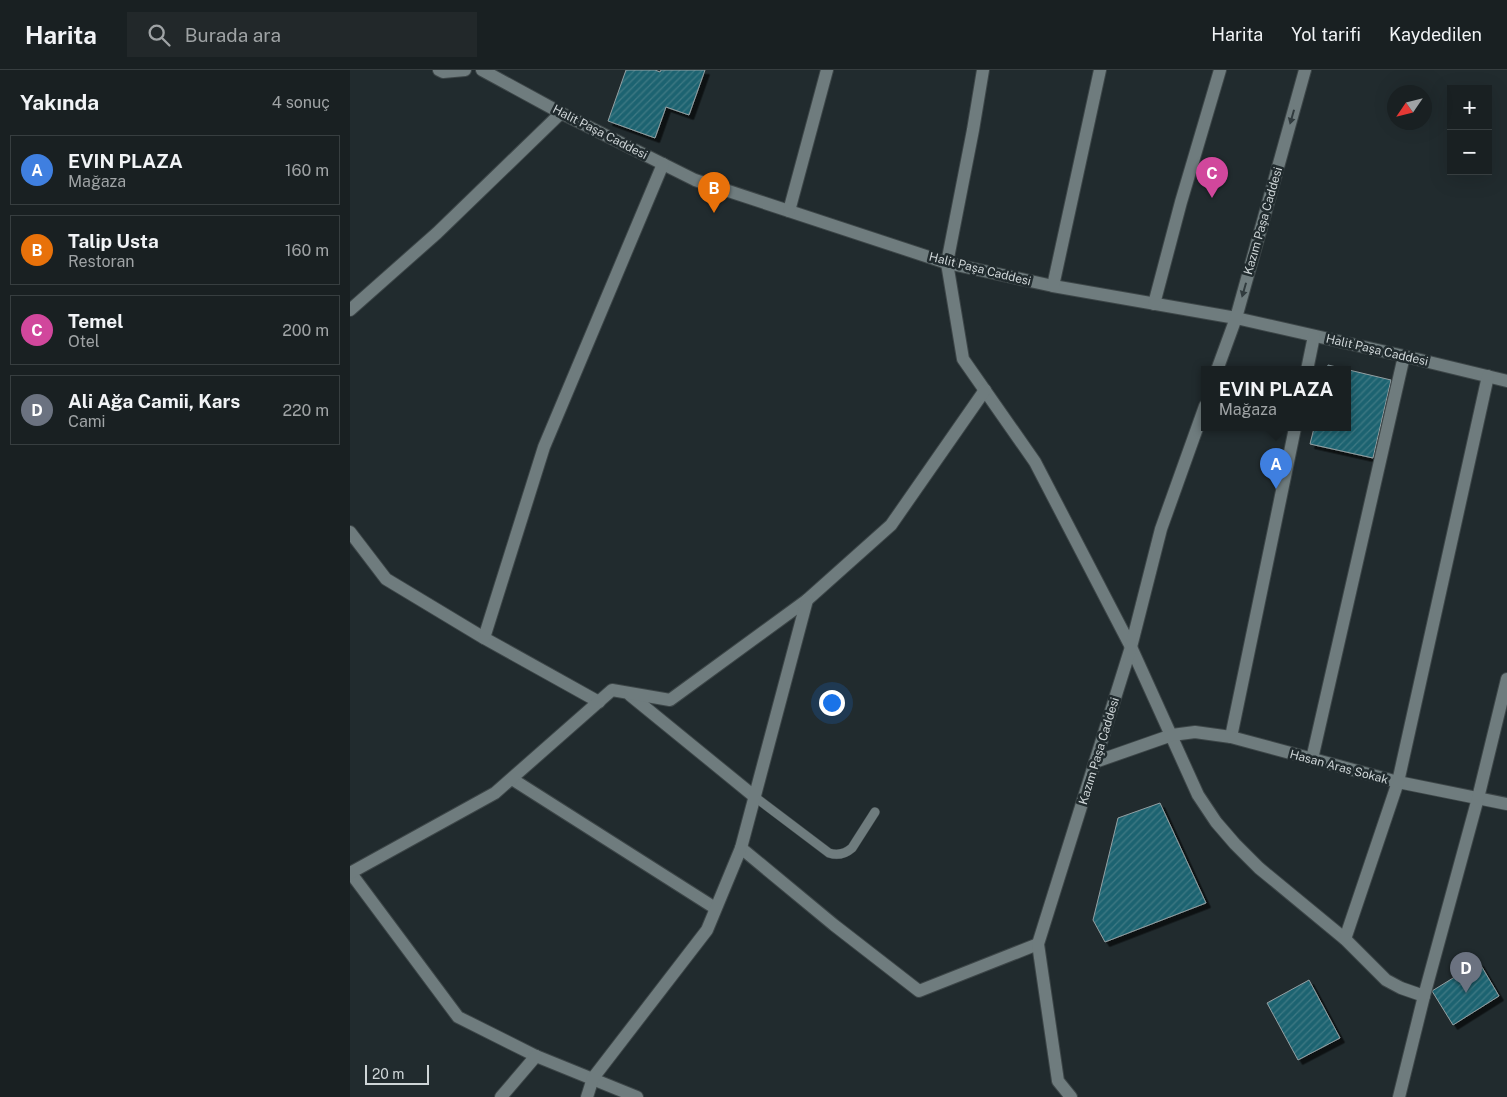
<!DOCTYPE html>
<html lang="tr">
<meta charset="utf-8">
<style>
:root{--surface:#192022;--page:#22282a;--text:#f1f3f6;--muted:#9fa3a5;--line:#373e40;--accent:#f39aa9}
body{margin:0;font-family:"Public Sans",sans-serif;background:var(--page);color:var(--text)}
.controls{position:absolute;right:15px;top:15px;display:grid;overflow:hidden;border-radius:0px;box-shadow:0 5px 20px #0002}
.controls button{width:45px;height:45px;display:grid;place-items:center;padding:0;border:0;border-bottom:1px solid var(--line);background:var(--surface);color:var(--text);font:25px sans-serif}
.compass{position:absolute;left:1037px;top:15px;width:45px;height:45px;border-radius:50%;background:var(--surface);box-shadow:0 5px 20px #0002;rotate:235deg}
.scale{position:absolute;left:15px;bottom:12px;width:64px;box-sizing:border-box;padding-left:5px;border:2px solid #ced5d7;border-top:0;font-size:14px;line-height:18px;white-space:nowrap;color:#ced5d7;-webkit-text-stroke:4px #212b2e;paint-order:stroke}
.you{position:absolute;left:481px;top:632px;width:18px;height:18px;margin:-12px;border:4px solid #fff;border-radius:50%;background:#1a73e8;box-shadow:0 0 0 8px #1a73e833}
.badge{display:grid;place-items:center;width:32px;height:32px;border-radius:50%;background:var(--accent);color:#fff;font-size:16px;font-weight:700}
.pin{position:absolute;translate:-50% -41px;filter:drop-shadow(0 1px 2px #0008)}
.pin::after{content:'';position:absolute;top:26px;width:18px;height:15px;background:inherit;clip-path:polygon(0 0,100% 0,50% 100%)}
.popup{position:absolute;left:851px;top:296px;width:150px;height:65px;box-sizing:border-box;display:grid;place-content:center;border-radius:0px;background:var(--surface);filter:drop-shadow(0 1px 4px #0005);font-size:16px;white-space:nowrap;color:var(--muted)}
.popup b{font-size:19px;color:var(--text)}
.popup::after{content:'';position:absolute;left:50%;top:100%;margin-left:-10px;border:10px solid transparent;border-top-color:var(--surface)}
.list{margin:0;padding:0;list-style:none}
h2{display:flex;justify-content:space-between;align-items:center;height:65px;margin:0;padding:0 20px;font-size:21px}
h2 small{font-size:16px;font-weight:400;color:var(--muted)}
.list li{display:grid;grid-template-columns:32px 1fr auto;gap:15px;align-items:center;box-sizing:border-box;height:70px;margin:0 10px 10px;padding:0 10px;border:1px solid var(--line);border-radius:0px}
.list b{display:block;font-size:19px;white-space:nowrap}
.list p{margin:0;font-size:16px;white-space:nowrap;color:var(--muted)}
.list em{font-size:16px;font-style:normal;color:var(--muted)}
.icon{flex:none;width:28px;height:28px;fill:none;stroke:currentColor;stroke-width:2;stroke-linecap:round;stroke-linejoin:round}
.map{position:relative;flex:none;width:1157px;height:1027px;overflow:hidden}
header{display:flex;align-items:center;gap:30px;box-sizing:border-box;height:70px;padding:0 25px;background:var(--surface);border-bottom:1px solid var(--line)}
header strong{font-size:24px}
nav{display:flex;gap:28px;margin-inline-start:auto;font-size:18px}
.search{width:350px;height:45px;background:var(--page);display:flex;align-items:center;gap:12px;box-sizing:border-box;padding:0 18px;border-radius:0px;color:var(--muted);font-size:19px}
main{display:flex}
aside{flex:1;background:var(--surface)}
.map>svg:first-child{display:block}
</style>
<header>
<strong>Harita</strong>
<div class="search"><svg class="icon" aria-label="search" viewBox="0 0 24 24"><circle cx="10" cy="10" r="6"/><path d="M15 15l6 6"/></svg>Burada ara</div>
<nav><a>Harita</a><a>Yol tarifi</a><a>Kaydedilen</a></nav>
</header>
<main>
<aside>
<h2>Yakında<small>4 sonuç</small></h2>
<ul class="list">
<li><span class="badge" style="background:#3f7fe0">A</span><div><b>EVIN PLAZA</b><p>Mağaza</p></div><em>160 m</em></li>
<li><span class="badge" style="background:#e8710a">B</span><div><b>Talip Usta</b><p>Restoran</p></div><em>160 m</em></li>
<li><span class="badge" style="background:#d1479c">C</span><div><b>Temel</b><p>Otel</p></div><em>200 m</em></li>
<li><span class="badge" style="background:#6b7280">D</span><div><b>Ali Ağa Camii, Kars</b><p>Cami</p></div><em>220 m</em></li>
</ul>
</aside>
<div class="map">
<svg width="1157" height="1027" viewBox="0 0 1157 1027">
<defs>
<pattern id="building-hatch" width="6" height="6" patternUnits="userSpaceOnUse" patternTransform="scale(1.25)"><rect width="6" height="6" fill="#1f6471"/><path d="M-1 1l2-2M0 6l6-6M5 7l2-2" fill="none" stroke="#3e7984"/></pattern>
<filter id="shadow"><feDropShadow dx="4.5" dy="4.5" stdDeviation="0" flood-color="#0009"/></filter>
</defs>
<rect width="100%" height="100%" fill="#212b2e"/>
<g fill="url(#building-hatch)" stroke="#94a0a3" filter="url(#shadow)">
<path d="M276,0H305L310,2L311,0H355L339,45L316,37L305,68L258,51Z"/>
<path d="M978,295L1041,310L1023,388L960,374L964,358H997V300H977Z"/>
<path d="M810,733L856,833L755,872L743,850L768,748Z"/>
<path d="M1129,892L1149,926L1103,955L1082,921Z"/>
<path d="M959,910L990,968L948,990L917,933Z"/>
</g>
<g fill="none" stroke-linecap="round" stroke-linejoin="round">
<g stroke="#3d4648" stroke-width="10">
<path id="lane" d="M405,727L479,783C488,786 495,784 502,778L525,742"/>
</g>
<g stroke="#3d4648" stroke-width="14">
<g id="street">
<path d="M89,0L93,2L115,0"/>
<path d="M132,0L211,43L345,110L597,193L703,216L886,248L1054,286L1157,311"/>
<path d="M633,0L623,60L597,193L613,289L685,392L781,577L848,725L866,752L885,774L909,798L995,869L1036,910L1051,918L1074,926"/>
<path d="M439,141L477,0"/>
<path d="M703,216L750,0"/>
<path d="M804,234L831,132L870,0"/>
<path d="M0,240L87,163L211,43"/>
<path d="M867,300L886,248L955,0"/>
<path d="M957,300L964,266"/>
<path d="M0,462L36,509L134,568L249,632"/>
<path d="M134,568L194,377L313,94"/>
<path d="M280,625L405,727"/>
<path d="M881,667L945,358"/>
<path d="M962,689L1054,286"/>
<path d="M745,692L822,665L845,662L881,667L1048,712L1157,734"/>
<path d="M162,709L365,838"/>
<path d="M391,778L484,855L569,921L688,874"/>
<path d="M0,802L108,947L186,986L287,1027"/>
<path d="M0,803L145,723L262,620L320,630L457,530L541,455L635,320"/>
<path d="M995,869L1048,712L1138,306"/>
<path d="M151,1027L186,986"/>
<path d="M237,1027L243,1008L357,860L391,778L457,530"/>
<path d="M721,1027L708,1011L688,874L781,577L811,459L855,336"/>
<path d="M1049,1027L1074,926L1128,728L1157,609"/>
</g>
</g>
<use href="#lane" stroke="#6f7c7e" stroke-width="9"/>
<use href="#street" stroke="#6f7c7e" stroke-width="12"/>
</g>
<defs><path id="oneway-solid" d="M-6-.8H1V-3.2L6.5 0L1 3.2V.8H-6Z" transform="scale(1.25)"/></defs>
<g fill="#313b3e">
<use href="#oneway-solid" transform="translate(942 47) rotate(106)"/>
<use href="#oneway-solid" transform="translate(894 220) rotate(106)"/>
</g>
<g text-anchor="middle" stroke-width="5" stroke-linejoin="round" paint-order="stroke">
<g font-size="12" fill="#ced5d7" stroke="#212b2e">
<text transform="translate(250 62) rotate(27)" y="4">Halit Paşa Caddesi</text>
<text transform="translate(913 151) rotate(-74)" y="4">Kazım Paşa Caddesi</text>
<text transform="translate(630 199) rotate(14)" y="4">Halit Paşa Caddesi</text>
<text transform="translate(1027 280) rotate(13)" y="4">Halit Paşa Caddesi</text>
<text transform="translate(749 681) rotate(-73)" y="4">Kazım Paşa Caddesi</text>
<text transform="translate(989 697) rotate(15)" y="4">Hasan Aras Sokak</text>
</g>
</g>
</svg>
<div class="controls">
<button>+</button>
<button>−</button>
</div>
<svg class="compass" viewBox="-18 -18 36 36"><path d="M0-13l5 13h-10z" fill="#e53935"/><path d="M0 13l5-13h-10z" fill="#9fa3a5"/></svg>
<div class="scale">20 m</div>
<div class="you"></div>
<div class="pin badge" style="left:926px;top:419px;background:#3f7fe0">A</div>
<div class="popup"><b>EVIN PLAZA</b>Mağaza</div>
<div class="pin badge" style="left:364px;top:143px;background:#e8710a">B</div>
<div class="pin badge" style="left:862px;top:128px;background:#d1479c">C</div>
<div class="pin badge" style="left:1116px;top:923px;background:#6b7280">D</div>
</div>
</main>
